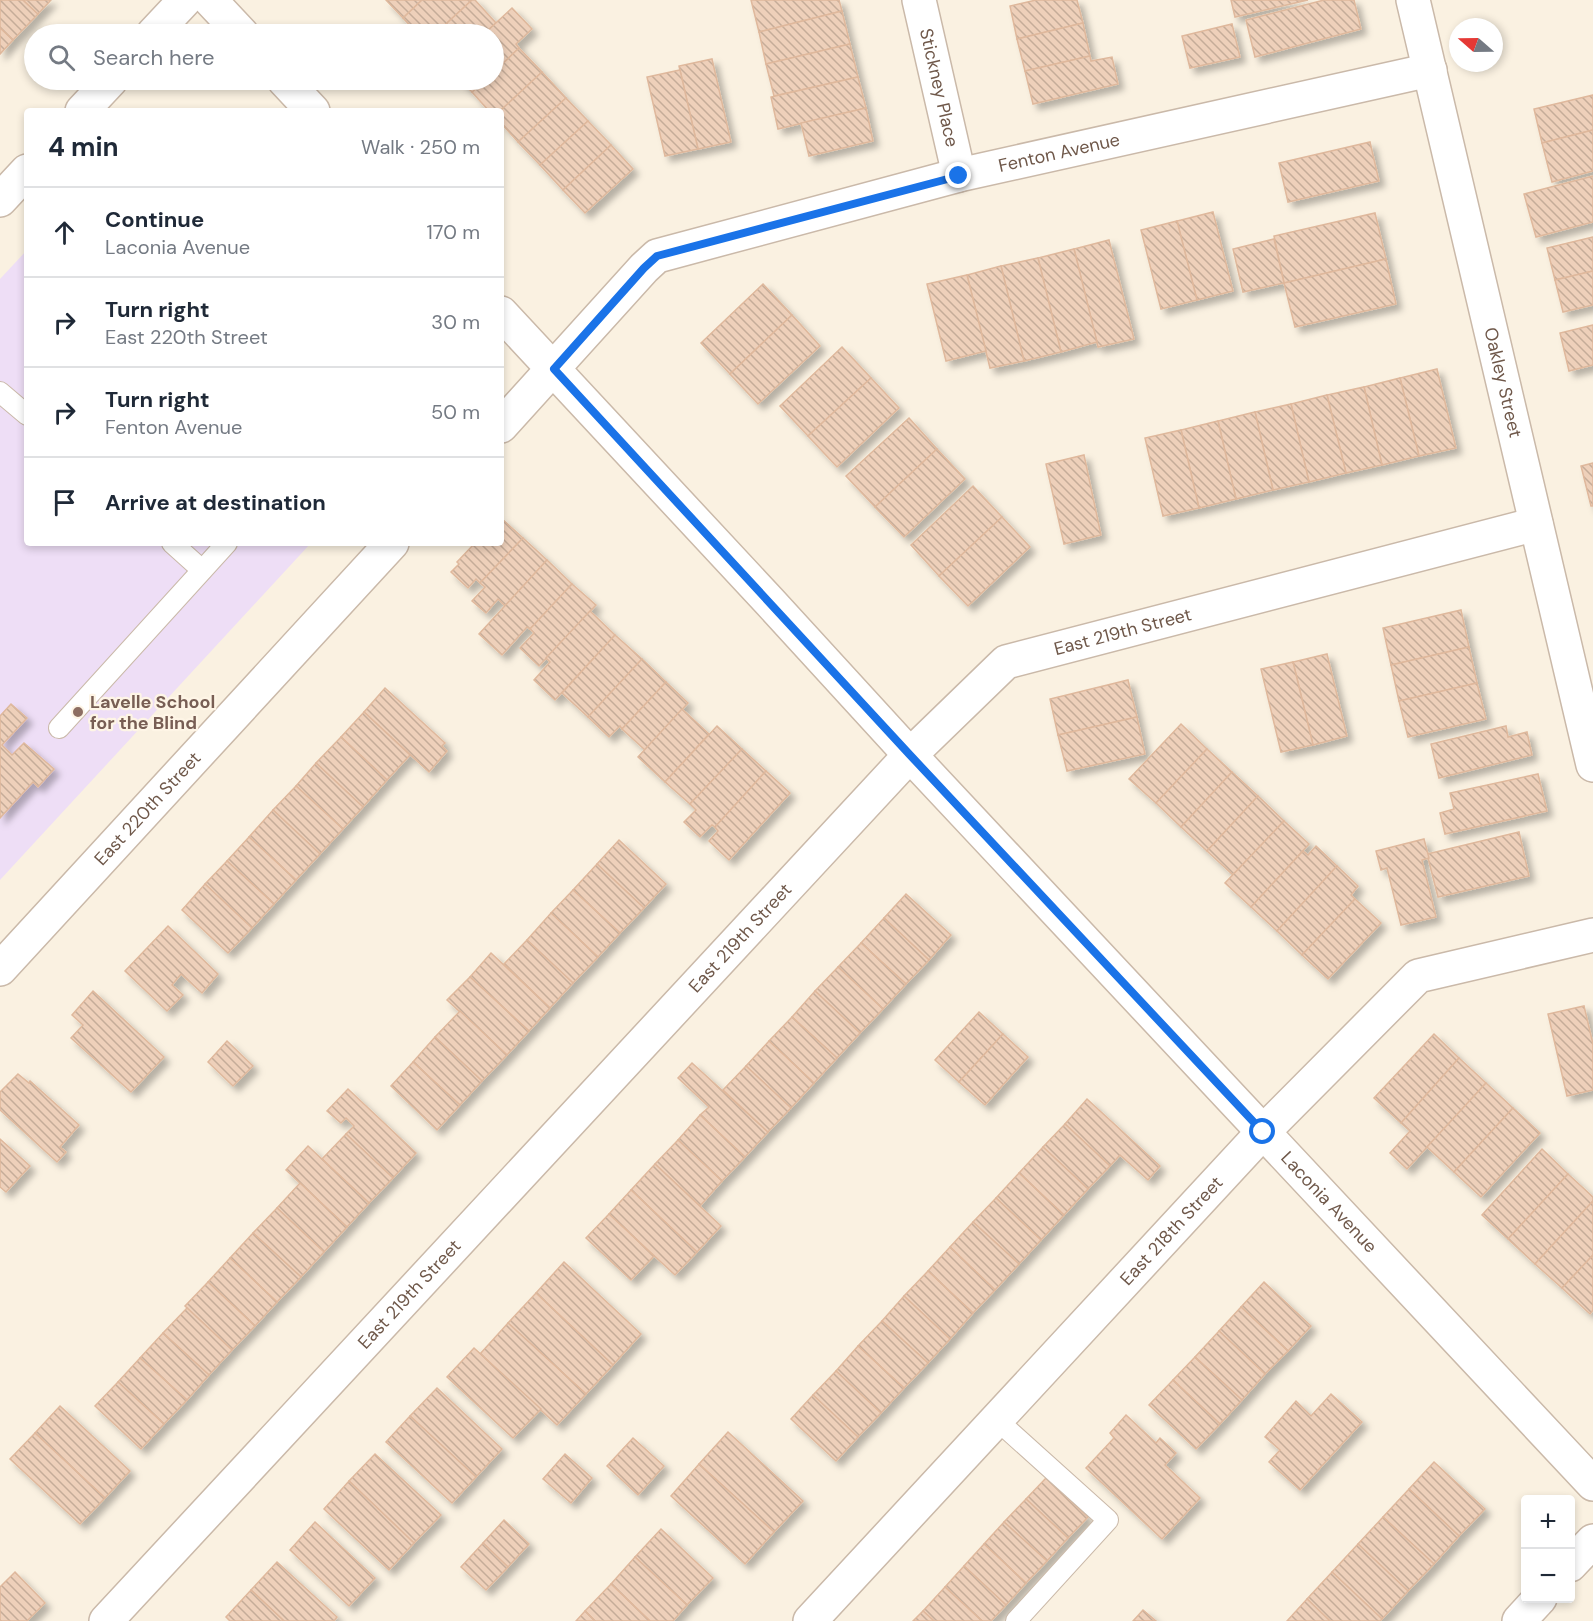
<!DOCTYPE html>
<meta charset="utf-8">
<style>
:root{--surface:#fff;--page:#f6f6f7;--text:#1f2937;--muted:#747a83;--line:#e0e1e3}
body{margin:0;font-family:"DM Sans",sans-serif;background:var(--page);color:var(--text)}
.controls{position:absolute;right:18px;bottom:18px;display:grid;overflow:hidden;border-radius:6px;box-shadow:0 3px 9px #0003}
.controls button{width:54px;height:54px;display:grid;place-items:center;padding:0;border:0;border-bottom:2px solid var(--line);background:var(--surface);color:var(--text);font:30px sans-serif}
.compass{position:absolute;left:1449px;top:18px;width:54px;height:54px;border-radius:50%;background:var(--surface);box-shadow:0 3px 9px #0003;rotate:290deg}
.stop{position:absolute;width:18px;height:18px;margin:-14px;border:4px solid #1a73e8;border-radius:50%;background:#fff}
.stop.end{background:#1a73e8;border-color:#fff;box-shadow:0 2px 6px #0008}
.list{margin:0;padding:0;list-style:none}
h2{display:flex;justify-content:space-between;align-items:center;height:78px;margin:0;padding:0 24px;font-size:26px}
h2 small{font-size:20px;font-weight:400;color:var(--muted)}
.list li{display:grid;grid-template-columns:39px 1fr auto;gap:18px;align-items:center;box-sizing:border-box;height:90px;padding:0 24px;border-top:2px solid var(--line)}
.list b{display:block;font-size:22px;white-space:nowrap}
.list p{margin:0;font-size:20px;white-space:nowrap;color:var(--muted)}
.list em{font-size:20px;font-style:normal;color:var(--muted)}
.icon{flex:none;width:33px;height:33px;fill:none;stroke:currentColor;stroke-width:2;stroke-linecap:round;stroke-linejoin:round}
.map{position:relative;flex:none;width:1593px;height:1621px;overflow:hidden}
.search{position:absolute;background:var(--surface);box-shadow:0 3px 9px #0003;left:24px;top:24px;width:480px;height:66px;display:flex;align-items:center;gap:15px;box-sizing:border-box;padding:0 21px;border-radius:33px;color:var(--muted);font-size:22px}
.panel{position:absolute;background:var(--surface);box-shadow:0 3px 9px #0003;left:24px;top:108px;width:480px;height:438px;border-radius:6px}
.map>svg:first-child{display:block}
</style>
<div class="map">
<svg width="1593" height="1621" viewBox="0 0 1593 1621">
<defs>
<pattern id="building-back-hatch" width="6" height="6" patternUnits="userSpaceOnUse" patternTransform="scale(1.5)"><rect width="6" height="6" fill="#eed0ba"/><path d="M-1 5l2 2M0 0l6 6M5-1l2 2" fill="none" stroke="#c5ac99"/></pattern>
<filter id="shadow"><feDropShadow dx="5.5" dy="5.5" stdDeviation="3" flood-color="#0004"/></filter>
</defs>
<rect width="100%" height="100%" fill="#faf1e1"/>
<path fill="#eedef6" d="M27,250V543H311L0,880V279Z"/>
<g fill="url(#building-back-hatch)" stroke="#dfb89c" stroke-width="1.5" filter="url(#shadow)">
<path d="M0,0H23L38,14L13,40L0,28Z"/>
<path d="M23,0H51L38,14Z"/>
<path d="M386,0H422L403,18Z"/>
<path d="M422,0H472L435,34H418L403,18Z"/>
<path d="M472,0H475L496,23L484,34H435Z"/>
<path d="M751,0H839L842,11L759,32Z"/>
<path d="M1036,0H1077L1083,23L1017,39L1010,6Z"/>
<path d="M1231,0H1308L1235,17Z"/>
<path d="M1324,0H1354L1361,29L1255,57L1246,20Z"/>
<path d="M512,8L532,29L516,44L519,48L494,72V34H484Z"/>
<path d="M842,11L850,44L766,64L759,32Z"/>
<path d="M1083,23L1090,56L1025,71L1017,39Z"/>
<path d="M1232,24L1240,57L1190,68L1182,36Z"/>
<path d="M0,28L13,40L0,54Z"/>
<path d="M850,44L858,77L774,96L766,64Z"/>
<path d="M519,48L542,72L500,111H489L472,92L486,80H494V72Z"/>
<path d="M1090,56L1091,61L1112,57L1118,84L1033,104L1025,71Z"/>
<path d="M712,59L731,142L698,149L679,66Z"/>
<path d="M680,70L698,149L665,156L647,77Z"/>
<path d="M542,72L566,98L518,142L501,123L500,111Z"/>
<path d="M858,77L866,108L778,129L771,97Z"/>
<path d="M460,80H486L472,92Z"/>
<path d="M1593,95V130L1542,143L1534,109Z"/>
<path d="M566,98L588,121L540,165L518,142Z"/>
<path d="M866,108L873,141L809,156L801,123Z"/>
<path d="M588,121L611,145L563,190L540,165Z"/>
<path d="M1593,130V171L1552,182L1542,143Z"/>
<path d="M1370,142L1379,181L1288,202L1279,163Z"/>
<path d="M611,145L633,169L585,213L563,190Z"/>
<path d="M1593,176V222L1536,237L1524,194Z"/>
<path d="M1213,212L1233,291L1197,300L1177,221Z"/>
<path d="M1375,213L1386,259L1284,283L1274,236Z"/>
<path d="M1177,221L1197,300L1161,309L1141,230Z"/>
<path d="M1593,237V271L1555,280L1547,248Z"/>
<path d="M1274,239L1284,283L1243,292L1233,249Z"/>
<path d="M1109,240L1134,339L1098,347L1074,249Z"/>
<path d="M1074,249L1097,342L1061,352L1038,258Z"/>
<path d="M1038,258L1061,352L1024,361L1001,266Z"/>
<path d="M1386,259L1396,304L1295,327L1284,283Z"/>
<path d="M1001,266L1024,361L990,368L967,275Z"/>
<path d="M1593,271V305L1563,312L1555,280Z"/>
<path d="M967,275L986,351L946,361L927,284Z"/>
<path d="M763,284L792,315L730,374L701,343Z"/>
<path d="M792,315L820,346L758,404L730,374Z"/>
<path d="M1593,325V365L1569,371L1560,333Z"/>
<path d="M842,347L871,378L808,436L780,406Z"/>
<path d="M1437,369L1456,448L1419,456L1400,378Z"/>
<path d="M871,378L899,408L837,467L808,436Z"/>
<path d="M1400,378L1419,456L1382,465L1364,387Z"/>
<path d="M1364,387L1382,465L1346,473L1327,395Z"/>
<path d="M1327,395L1346,473L1309,482L1291,404Z"/>
<path d="M1291,404L1309,482L1273,490L1255,412Z"/>
<path d="M1255,412L1273,490L1236,499L1218,421Z"/>
<path d="M909,418L937,449L875,507L846,476Z"/>
<path d="M1218,421L1236,499L1199,508L1181,430Z"/>
<path d="M1181,430L1199,508L1163,516L1145,438Z"/>
<path d="M937,449L965,479L904,537L875,507Z"/>
<path d="M1084,455L1101,535L1064,544L1046,464Z"/>
<path d="M1593,463V506H1591L1581,466Z"/>
<path d="M973,486L1002,517L939,576L911,545Z"/>
<path d="M1002,517L1030,547L968,606L939,576Z"/>
<path d="M501,518L523,538L480,583L476,579L468,588L451,572L459,564L457,562L475,543H501Z"/>
<path d="M523,538L547,560L505,606L498,599L486,613L472,601L485,587L480,583Z"/>
<path d="M547,560L572,584L530,629L527,627L502,655L479,634Z"/>
<path d="M572,584L596,605L539,666L520,648L534,633L530,629Z"/>
<path d="M1461,610L1469,647L1391,665L1383,628Z"/>
<path d="M590,611L615,635L555,700L534,680L550,662L546,658Z"/>
<path d="M615,635L642,659L588,717L562,693Z"/>
<path d="M1469,647L1477,683L1399,701L1391,665Z"/>
<path d="M1327,654L1347,736L1313,745L1293,662Z"/>
<path d="M642,659L666,682L622,729L620,726L609,737L588,717Z"/>
<path d="M1293,662L1313,745L1281,752L1261,669Z"/>
<path d="M1128,680L1137,717L1058,735L1050,699Z"/>
<path d="M666,682L688,703L645,750L622,729Z"/>
<path d="M1477,683L1486,719L1408,737L1399,701Z"/>
<path d="M385,688L445,743L442,746L447,751L429,772L364,712Z"/>
<path d="M11,704L27,718L2,745L12,755L24,743L54,769L38,787L33,782L0,818V716Z"/>
<path d="M682,709L709,734L665,782L638,757Z"/>
<path d="M364,712L410,755L387,780L341,737Z"/>
<path d="M1137,717L1145,754L1067,771L1058,735Z"/>
<path d="M1181,724L1207,749L1156,803L1129,779Z"/>
<path d="M717,726L742,749L690,804L665,782Z"/>
<path d="M1506,726L1508,737L1527,732L1532,755L1439,778L1431,744Z"/>
<path d="M341,737L387,780L363,807L316,763Z"/>
<path d="M742,749L766,771L715,827L712,825L700,837L684,822L696,810L690,804Z"/>
<path d="M1207,749L1232,772L1181,827L1156,803Z"/>
<path d="M316,763L363,807L343,829L296,786Z"/>
<path d="M766,771L790,793L729,860L709,841L718,831L715,827Z"/>
<path d="M1232,772L1258,796L1207,851L1181,827Z"/>
<path d="M1538,774L1547,811L1445,834L1440,813L1454,809L1450,793Z"/>
<path d="M296,786L343,829L320,854L273,810Z"/>
<path d="M1258,796L1284,821L1233,875L1207,851Z"/>
<path d="M273,810L320,854L296,880L249,837Z"/>
<path d="M1284,821L1309,844L1251,907L1225,883Z"/>
<path d="M1519,832L1529,876L1438,897L1427,854Z"/>
<path d="M249,837L296,880L274,904L227,861Z"/>
<path d="M1424,839L1429,858L1422,860L1436,917L1401,925L1387,868L1381,870L1376,851Z"/>
<path d="M619,840L666,884L644,908L597,864Z"/>
<path d="M1316,846L1337,866L1277,931L1251,907L1303,851L1308,855Z"/>
<path d="M227,861L274,904L252,928L205,884Z"/>
<path d="M597,864L644,908L620,933L573,890Z"/>
<path d="M1337,866L1358,886L1351,895L1355,899L1302,955L1277,931Z"/>
<path d="M205,884L252,928L228,953L182,910Z"/>
<path d="M573,890L620,933L598,957L551,913Z"/>
<path d="M906,894L951,935L929,960L884,918Z"/>
<path d="M1355,899L1381,923L1328,979L1302,955Z"/>
<path d="M551,913L598,957L573,983L527,940Z"/>
<path d="M884,918L929,960L906,984L861,943Z"/>
<path d="M168,926L218,974L202,993L181,974L172,985L183,995L167,1011L125,971Z"/>
<path d="M527,940L573,983L550,1008L504,964Z"/>
<path d="M861,943L906,984L883,1009L838,967Z"/>
<path d="M491,953L550,1008L529,1031L470,977Z"/>
<path d="M838,967L883,1009L860,1033L815,991Z"/>
<path d="M470,977L529,1031L507,1055L447,1000Z"/>
<path d="M93,991L164,1057L131,1092L71,1038L83,1025L72,1015Z"/>
<path d="M815,991L860,1033L837,1058L792,1017Z"/>
<path d="M1584,1006L1593,1044V1090L1567,1096L1548,1014Z"/>
<path d="M460,1011L507,1055L482,1081L435,1037Z"/>
<path d="M979,1012L1003,1034L959,1082L935,1060Z"/>
<path d="M792,1017L837,1058L814,1083L769,1041Z"/>
<path d="M1003,1034L1028,1057L985,1105L959,1082Z"/>
<path d="M1434,1034L1459,1058L1401,1123L1374,1098Z"/>
<path d="M435,1037L482,1081L460,1105L413,1062Z"/>
<path d="M227,1041L253,1066L233,1086L208,1062Z"/>
<path d="M769,1041L814,1083L791,1108L746,1066Z"/>
<path d="M1459,1058L1486,1083L1407,1169L1390,1153L1410,1131L1401,1123Z"/>
<path d="M413,1062L460,1105L437,1130L391,1086Z"/>
<path d="M692,1063L768,1132L745,1157L700,1115L709,1107L678,1078Z"/>
<path d="M746,1066L791,1108L768,1132L723,1090Z"/>
<path d="M18,1074L29,1083L30,1081L79,1125L60,1147L66,1152L57,1162L0,1110V1092Z"/>
<path d="M1486,1083L1513,1108L1454,1172L1427,1147Z"/>
<path d="M348,1089L416,1153L393,1178L346,1134L354,1126L346,1118L341,1123L327,1111Z"/>
<path d="M1087,1099L1160,1166L1148,1180L1120,1155L1110,1166L1065,1124Z"/>
<path d="M1513,1108L1540,1133L1481,1197L1454,1172Z"/>
<path d="M700,1115L745,1157L722,1181L678,1140Z"/>
<path d="M1065,1124L1110,1166L1088,1189L1043,1147Z"/>
<path d="M346,1134L393,1178L369,1203L322,1159Z"/>
<path d="M0,1139L30,1166L6,1192L0,1187Z"/>
<path d="M678,1140L722,1181L700,1206L655,1164Z"/>
<path d="M308,1146L369,1203L347,1227L286,1170Z"/>
<path d="M1043,1147L1088,1189L1064,1215L1019,1173Z"/>
<path d="M1542,1149L1568,1174L1508,1239L1482,1215Z"/>
<path d="M655,1164L721,1226L697,1252L631,1190Z"/>
<path d="M1019,1173L1064,1215L1041,1240L996,1198Z"/>
<path d="M1568,1174L1593,1197V1201L1535,1264L1508,1239Z"/>
<path d="M300,1183L347,1227L324,1252L277,1208Z"/>
<path d="M631,1190L697,1252L675,1275L609,1214Z"/>
<path d="M996,1198L1041,1240L1019,1264L973,1222Z"/>
<path d="M1593,1201V1255L1562,1288L1535,1264Z"/>
<path d="M277,1208L324,1252L301,1277L253,1233Z"/>
<path d="M609,1214L654,1256L631,1280L586,1238Z"/>
<path d="M973,1222L1019,1264L995,1290L950,1247Z"/>
<path d="M253,1233L301,1277L277,1302L230,1258Z"/>
<path d="M950,1247L995,1290L973,1313L928,1271Z"/>
<path d="M1593,1255V1310L1590,1314L1562,1288Z"/>
<path d="M230,1258L277,1302L255,1326L208,1282Z"/>
<path d="M564,1262L641,1334L613,1365L536,1293Z"/>
<path d="M928,1271L973,1313L950,1339L904,1296Z"/>
<path d="M208,1282L255,1326L232,1350L185,1306Z"/>
<path d="M1264,1282L1311,1326L1288,1351L1241,1307Z"/>
<path d="M536,1293L613,1365L586,1394L508,1323Z"/>
<path d="M904,1296L950,1339L928,1363L882,1321Z"/>
<path d="M1241,1307L1288,1351L1265,1374L1219,1331Z"/>
<path d="M187,1308L232,1350L209,1375L163,1333Z"/>
<path d="M882,1321L928,1363L904,1388L858,1346Z"/>
<path d="M508,1323L586,1394L557,1425L480,1354Z"/>
<path d="M1219,1331L1265,1374L1242,1400L1195,1357Z"/>
<path d="M163,1333L209,1375L187,1400L140,1358Z"/>
<path d="M858,1346L904,1388L881,1413L836,1371Z"/>
<path d="M474,1348L541,1409L513,1438L447,1377Z"/>
<path d="M1195,1357L1242,1400L1220,1424L1173,1380Z"/>
<path d="M140,1358L187,1400L164,1424L118,1382Z"/>
<path d="M836,1371L881,1413L858,1437L813,1395Z"/>
<path d="M1173,1380L1220,1424L1196,1449L1149,1405Z"/>
<path d="M118,1382L164,1424L141,1449L95,1406Z"/>
<path d="M437,1388L502,1449L476,1477L410,1416Z"/>
<path d="M1331,1394L1362,1422L1300,1490L1269,1462L1280,1450L1265,1437L1296,1401L1311,1416Z"/>
<path d="M813,1395L858,1437L836,1461L791,1419Z"/>
<path d="M60,1406L130,1471L105,1498L35,1433Z"/>
<path d="M1126,1415L1156,1443L1160,1438L1176,1453L1165,1465L1200,1498L1162,1539L1086,1468L1114,1438L1110,1433Z"/>
<path d="M410,1416L476,1477L452,1503L386,1442Z"/>
<path d="M728,1432L803,1501L774,1532L699,1464Z"/>
<path d="M35,1433L105,1498L80,1524L10,1459Z"/>
<path d="M633,1438L664,1466L638,1495L607,1466Z"/>
<path d="M375,1454L441,1515L414,1543L349,1481Z"/>
<path d="M565,1454L592,1478L571,1503L543,1479Z"/>
<path d="M1434,1462L1485,1509L1459,1536L1409,1489Z"/>
<path d="M699,1464L774,1532L745,1564L671,1496Z"/>
<path d="M1046,1478L1088,1517L1068,1538L1026,1499Z"/>
<path d="M349,1481L414,1543L389,1570L324,1509Z"/>
<path d="M1409,1489L1459,1536L1434,1564L1383,1517Z"/>
<path d="M1026,1499L1068,1538L1047,1561L1004,1522Z"/>
<path d="M1383,1517L1434,1564L1408,1591L1358,1544Z"/>
<path d="M504,1520L529,1544L508,1567L483,1543Z"/>
<path d="M315,1522L375,1578L349,1606L290,1550Z"/>
<path d="M1004,1522L1047,1561L1026,1583L984,1544Z"/>
<path d="M661,1529L713,1578L687,1605L635,1557Z"/>
<path d="M483,1543L508,1567L486,1590L461,1567Z"/>
<path d="M984,1544L1026,1583L1006,1605L964,1566Z"/>
<path d="M1358,1544L1408,1591L1382,1619L1332,1572Z"/>
<path d="M635,1557L687,1605L673,1621H650L611,1584Z"/>
<path d="M277,1562L337,1617L334,1621H284L251,1590Z"/>
<path d="M964,1566L1006,1605L991,1621H982L945,1587Z"/>
<path d="M15,1572L45,1603L27,1621H0V1587Z"/>
<path d="M1332,1572L1382,1619L1380,1621H1330L1307,1599Z"/>
<path d="M611,1584L650,1621H595L585,1611Z"/>
<path d="M945,1587L982,1621H934L923,1611Z"/>
<path d="M251,1590L284,1621H230L226,1617Z"/>
<path d="M1307,1599L1330,1621H1287Z"/>
<path d="M1143,1610L1156,1621H1133Z"/>
<path d="M585,1611L595,1621H576Z"/>
<path d="M923,1611L934,1621H913Z"/>
</g>
<g fill="none" stroke-linecap="round" stroke-linejoin="round">
<g stroke="#cab9a9" stroke-width="22">
<g id="service">
<path d="M0,392L27,415"/>
<path d="M172,543L202,570"/>
<path d="M59,728L227,543"/>
<path d="M997,1420L1108,1520L1016,1621"/>
</g>
</g>
<g stroke="#cab9a9" stroke-width="36">
<g id="minor">
<path id="s1" d="M919,0L959,175"/>
<path id="s2" d="M1413,0L1593,765"/>
<path d="M153,34L185,0"/>
<path d="M82,111L111,80"/>
<path d="M0,200L27,171"/>
<path id="s3" d="M501,426L644,268L657,256L959,175L1430,70"/>
<path id="s4" d="M0,969L392,543"/>
<path d="M1570,1565L1593,1541"/>
<path id="s5" d="M106,1621L910,755L1006,662L1536,524"/>
<path id="s6" d="M810,1621L1263,1132L1418,976L1593,935"/>
<path d="M1519,1621L1540,1598"/>
</g>
</g>
<g stroke="#cab9a9" stroke-width="36">
<g id="tertiary">
<path d="M210,0L242,34"/>
<path d="M284,80L313,111"/>
<path id="s7" d="M501,313L770,602L910,755L1593,1484"/>
</g>
</g>
<use href="#service" stroke="#fff" stroke-width="20"/>
<use href="#minor" stroke="#fff" stroke-width="33"/>
<use href="#tertiary" stroke="#fff" stroke-width="33"/>
</g>
<g fill="none" stroke-linecap="round" stroke-linejoin="round">
<path stroke="#1a73e8" stroke-width="8" d="M959,176L657,256L644,268L554,369L910,755L1263,1132"/>
</g>
<circle fill="#8d6e63" stroke="#fef5e6" stroke-width="2" cx="78" cy="712" r="6"/>
<g text-anchor="middle" stroke-width="4.5" stroke-linejoin="round" paint-order="stroke">
<g font-size="18" fill="#6f584a" stroke="#fef5e6">
<text dy="6" stroke="none"><textPath href="#s1" startOffset="90">Stickney Place</textPath></text>
<text dy="6" stroke="none"><textPath href="#s3" startOffset="646">Fenton Avenue</textPath></text>
<text dy="6" stroke="none"><textPath href="#s2" startOffset="393">Oakley Street</textPath></text>
<text dy="6" stroke="none"><textPath href="#s5" startOffset="1436">East 219th Street</textPath></text>
<text dy="6" stroke="none"><textPath href="#s4" startOffset="218">East 220th Street</textPath></text>
<text dy="6" stroke="none"><textPath href="#s5" startOffset="932">East 219th Street</textPath></text>
<text dy="6" stroke="none"><textPath href="#s7" startOffset="1215">Laconia Avenue</textPath></text>
<text dy="6" stroke="none"><textPath href="#s6" startOffset="532">East 218th Street</textPath></text>
<text dy="6" stroke="none"><textPath href="#s5" startOffset="446">East 219th Street</textPath></text>
</g>
<g font-size="18" font-weight="bold" fill="#785e54" stroke="#fef5e6" text-anchor="start">
<text x="90" y="708">Lavelle School<tspan x="90" dy="21">for the Blind</tspan></text>
</g>
</g>
</svg>
<div class="controls">
<button>+</button>
<button>−</button>
</div>
<svg class="compass" viewBox="-18 -18 36 36"><path d="M0-13l5 13h-10z" fill="#e53935"/><path d="M0 13l5-13h-10z" fill="#747a83"/></svg>
<div class="stop" style="left:1263px;top:1132px"></div>
<div class="stop end" style="left:959px;top:176px"></div>
<div class="search"><svg class="icon" aria-label="search" viewBox="0 0 24 24"><circle cx="10" cy="10" r="6"/><path d="M15 15l6 6"/></svg>Search here</div>
<section class="panel">
<h2>4 min<small>Walk · 250 m</small></h2>
<ul class="list">
<li><svg class="icon" aria-label="ahead" viewBox="0 0 24 24"><path d="M12 20V5M6 11l6-6 6 6"/></svg><div><b>Continue</b><p>Laconia Avenue</p></div><em>170 m</em></li>
<li><svg class="icon" aria-label="right" viewBox="0 0 24 24"><path d="M7 20v-9h11M14 6l5 5-5 5"/></svg><div><b>Turn right</b><p>East 220th Street</p></div><em>30 m</em></li>
<li><svg class="icon" aria-label="right" viewBox="0 0 24 24"><path d="M7 20v-9h11M14 6l5 5-5 5"/></svg><div><b>Turn right</b><p>Fenton Avenue</p></div><em>50 m</em></li>
<li><svg class="icon" aria-label="arrive" viewBox="0 0 24 24"><path d="M6 21V4h12l-3 4 3 4H6"/></svg><div><b>Arrive at destination</b></div></li>
</ul>
</section>
</div>
